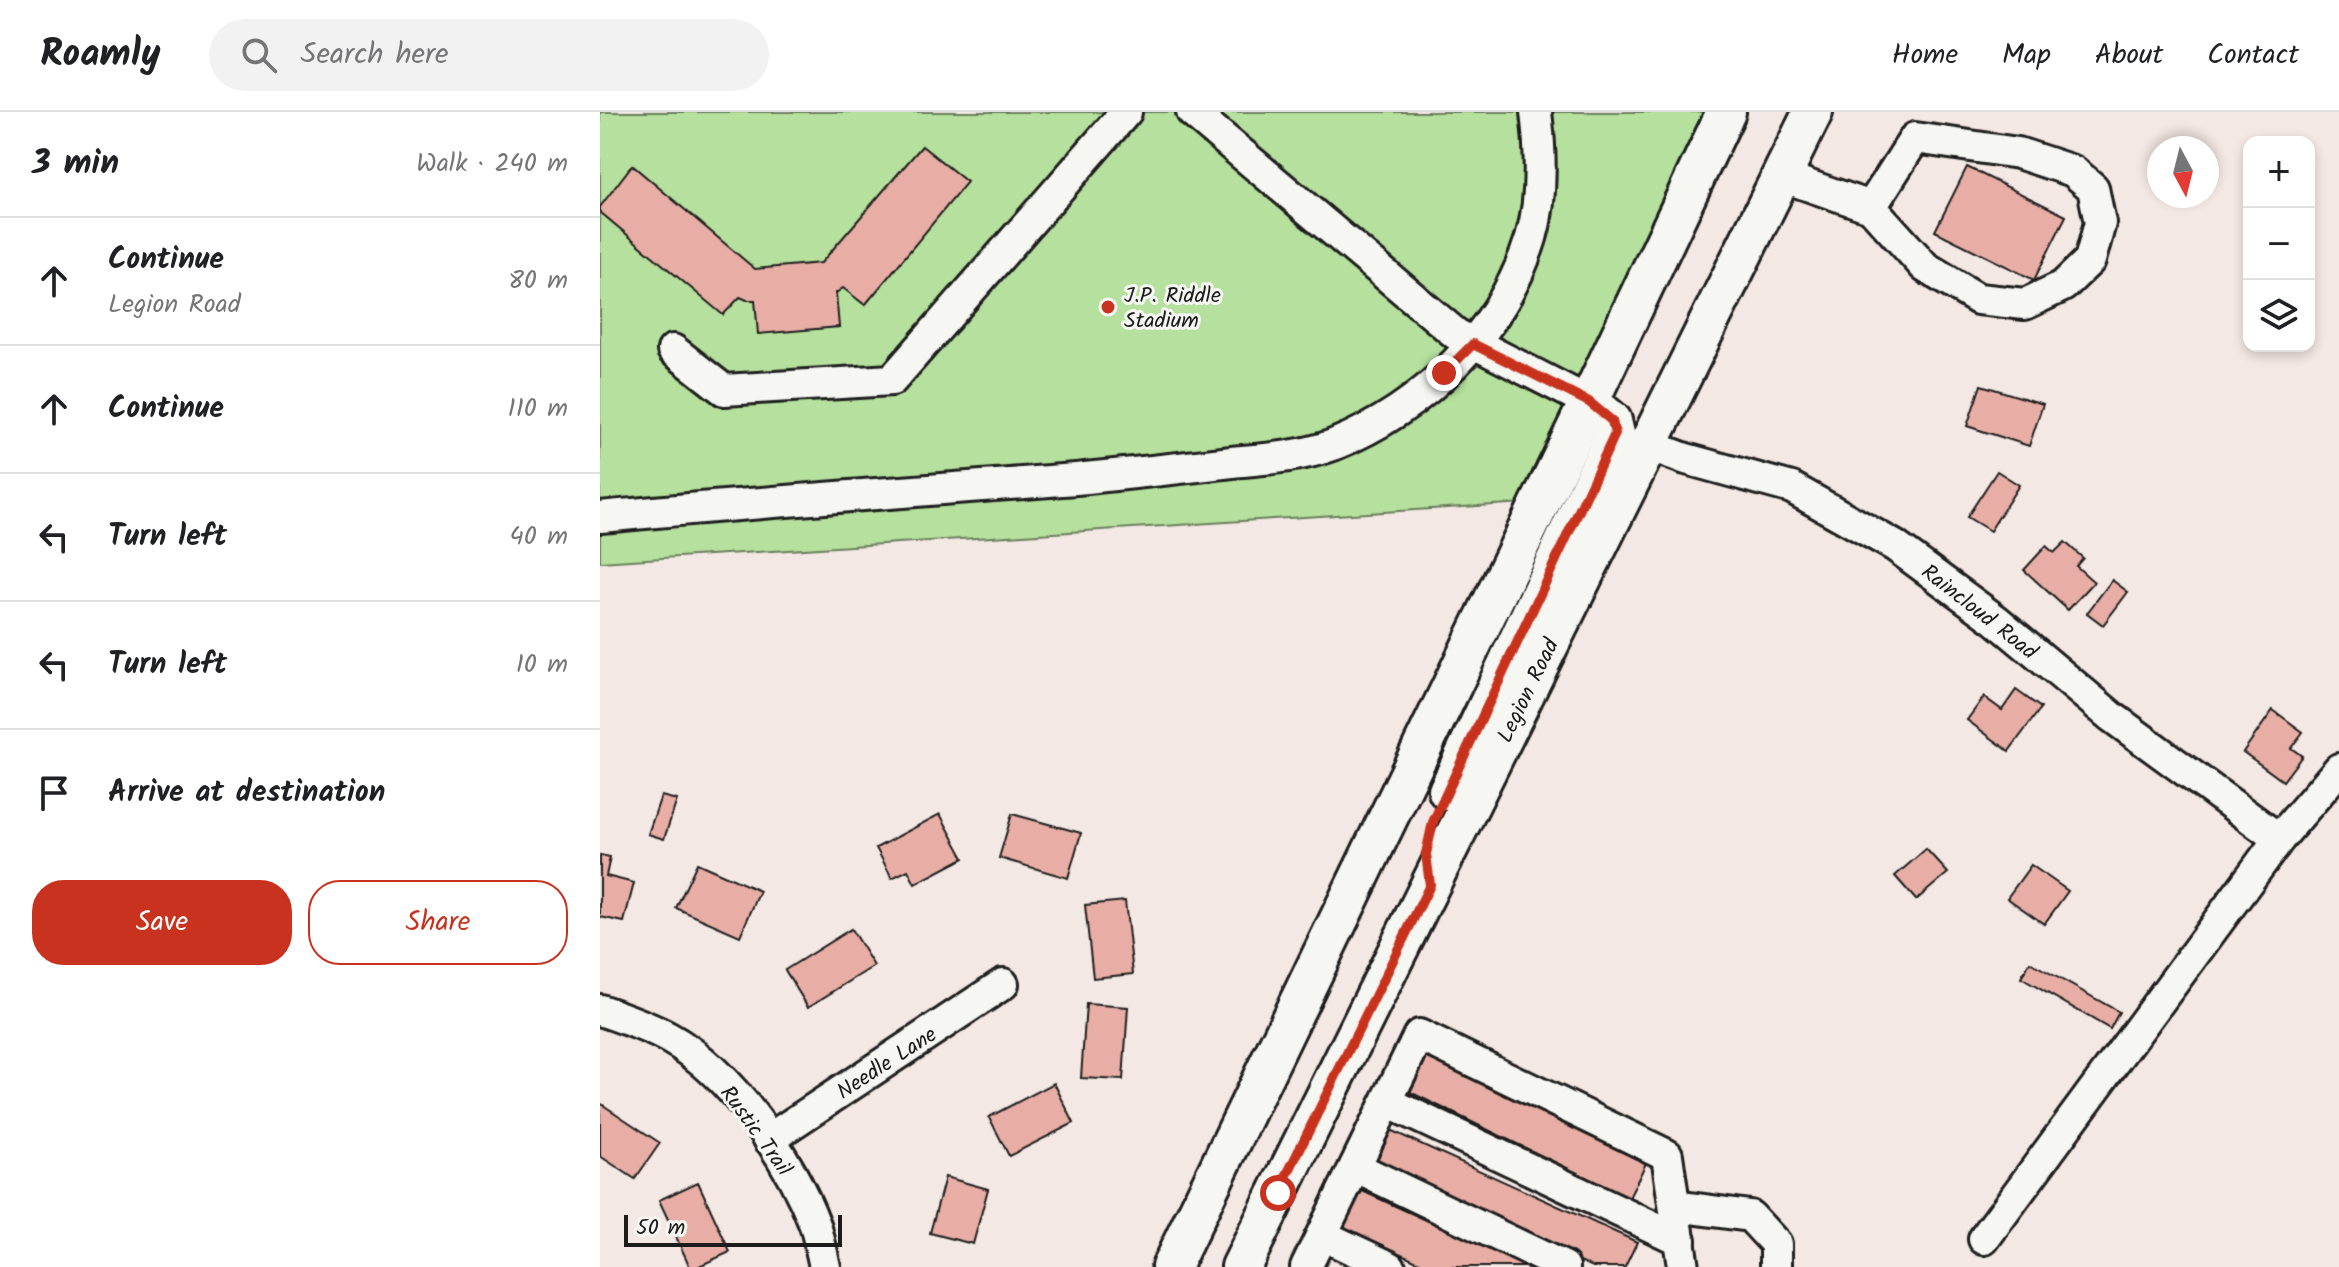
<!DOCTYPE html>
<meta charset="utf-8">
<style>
:root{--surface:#fff;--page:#f2f2f2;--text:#202124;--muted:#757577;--line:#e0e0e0;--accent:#c8321e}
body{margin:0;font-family:Kalam,sans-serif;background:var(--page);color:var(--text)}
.controls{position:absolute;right:24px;top:24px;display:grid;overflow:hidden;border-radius:16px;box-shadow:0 4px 12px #0003}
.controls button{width:72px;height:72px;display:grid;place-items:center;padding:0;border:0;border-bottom:2px solid var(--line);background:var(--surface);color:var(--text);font:40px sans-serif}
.compass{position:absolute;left:1547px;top:24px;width:72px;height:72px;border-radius:50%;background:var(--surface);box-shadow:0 4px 12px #0003;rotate:173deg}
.scale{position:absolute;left:24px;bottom:20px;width:218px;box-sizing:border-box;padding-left:8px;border:4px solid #1c1c1c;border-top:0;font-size:22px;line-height:28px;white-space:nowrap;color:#1c1c1c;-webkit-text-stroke:6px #f6f6f2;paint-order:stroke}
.stop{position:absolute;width:24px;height:24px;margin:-18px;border:6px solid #c8321e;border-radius:50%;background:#fff}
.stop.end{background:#c8321e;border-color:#fff;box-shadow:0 2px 8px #0008}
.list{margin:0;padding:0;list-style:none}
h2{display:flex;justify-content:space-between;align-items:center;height:104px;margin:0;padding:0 32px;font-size:34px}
h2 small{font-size:26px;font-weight:400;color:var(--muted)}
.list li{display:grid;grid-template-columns:52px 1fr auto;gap:24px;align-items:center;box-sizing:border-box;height:128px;padding:0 32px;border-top:2px solid var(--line)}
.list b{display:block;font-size:30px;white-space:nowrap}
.list p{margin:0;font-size:26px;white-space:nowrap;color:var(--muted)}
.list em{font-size:26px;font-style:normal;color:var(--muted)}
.actions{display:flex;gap:16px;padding:24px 32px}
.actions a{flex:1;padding:18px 0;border:2px solid var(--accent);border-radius:32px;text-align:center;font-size:28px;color:var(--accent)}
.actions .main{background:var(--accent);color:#fff}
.icon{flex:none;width:44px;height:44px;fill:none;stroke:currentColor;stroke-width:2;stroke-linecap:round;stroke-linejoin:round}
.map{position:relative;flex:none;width:1739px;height:1155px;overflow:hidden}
header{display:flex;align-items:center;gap:48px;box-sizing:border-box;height:112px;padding:0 40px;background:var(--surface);border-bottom:2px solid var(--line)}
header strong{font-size:38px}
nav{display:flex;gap:44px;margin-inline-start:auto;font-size:28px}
.search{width:560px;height:72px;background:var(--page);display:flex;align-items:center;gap:20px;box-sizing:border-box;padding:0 28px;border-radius:44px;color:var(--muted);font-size:30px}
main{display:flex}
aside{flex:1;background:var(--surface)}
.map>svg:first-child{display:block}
</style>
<header>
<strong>Roamly</strong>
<div class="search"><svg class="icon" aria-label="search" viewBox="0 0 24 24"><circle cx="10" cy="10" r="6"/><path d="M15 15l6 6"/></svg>Search here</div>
<nav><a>Home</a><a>Map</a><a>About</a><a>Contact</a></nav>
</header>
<main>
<aside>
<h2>3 min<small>Walk · 240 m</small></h2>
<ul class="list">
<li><svg class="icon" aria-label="ahead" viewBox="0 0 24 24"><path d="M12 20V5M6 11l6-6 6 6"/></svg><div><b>Continue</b><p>Legion Road</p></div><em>80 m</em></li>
<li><svg class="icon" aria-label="ahead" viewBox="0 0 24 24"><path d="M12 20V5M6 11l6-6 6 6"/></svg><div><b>Continue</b></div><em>110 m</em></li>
<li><svg class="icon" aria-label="left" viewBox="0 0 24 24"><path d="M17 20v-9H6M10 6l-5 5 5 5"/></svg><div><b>Turn left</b></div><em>40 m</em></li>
<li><svg class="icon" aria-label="left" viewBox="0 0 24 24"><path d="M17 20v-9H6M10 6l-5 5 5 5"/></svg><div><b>Turn left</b></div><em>10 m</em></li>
<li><svg class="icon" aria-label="arrive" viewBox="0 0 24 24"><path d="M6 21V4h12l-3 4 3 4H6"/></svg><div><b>Arrive at destination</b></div></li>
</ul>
<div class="actions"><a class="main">Save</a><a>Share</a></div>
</aside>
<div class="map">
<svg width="1739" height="1155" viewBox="0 0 1739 1155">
<rect width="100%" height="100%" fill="#f3e8e3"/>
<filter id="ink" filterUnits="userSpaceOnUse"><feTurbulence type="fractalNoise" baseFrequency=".0125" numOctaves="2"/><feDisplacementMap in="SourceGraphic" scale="16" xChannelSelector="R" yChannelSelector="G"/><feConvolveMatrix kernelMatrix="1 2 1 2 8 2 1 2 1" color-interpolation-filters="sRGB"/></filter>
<g filter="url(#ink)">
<path fill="#b6e09d" stroke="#697e5c" stroke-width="2" d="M0,0H1109L925,391L0,450Z"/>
<g fill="#e8aea5" stroke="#1c1c1c" stroke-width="2">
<path d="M322,34L367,70L265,193L243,176L236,181L239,215L158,222L155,188H147L140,185L123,203L0,100V95L32,53L155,157L221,151Z"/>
<path d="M1367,55L1466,104L1434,168L1335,119Z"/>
<path d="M1381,273L1443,292L1429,334L1367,314Z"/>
<path d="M1397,359L1419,373L1390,419L1367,405Z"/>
<path d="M1465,430L1483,446L1476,454L1494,470L1468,498L1424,458L1446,434L1454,441Z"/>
<path d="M1512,468L1528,480L1503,513L1487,501Z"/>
<path d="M1416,578L1441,596L1409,639L1367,608L1384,585L1402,598Z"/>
<path d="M1673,598L1703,620L1691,636L1702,644L1683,669L1643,640Z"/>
<path d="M61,684L77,688L64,727L48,722Z"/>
<path d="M340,702L364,746L315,772L308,758L292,766L276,736Z"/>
<path d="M412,702L481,721L468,766L399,746Z"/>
<path d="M1326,737L1348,761L1316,788L1295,764Z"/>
<path d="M0,743L10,745L6,764L34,771L24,810L0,805Z"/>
<path d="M97,751L160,779L140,824L76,796Z"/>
<path d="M1431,753L1468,779L1444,812L1407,786Z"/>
<path d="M525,789L533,862L493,866L485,793Z"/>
<path d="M251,817L274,854L208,895L185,858Z"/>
<path d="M1430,850L1519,900L1510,917L1421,866Z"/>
<path d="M486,892L528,895L523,968L481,966Z"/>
<path d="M828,943L1047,1049L1029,1086L810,980Z"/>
<path d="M454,971L474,1011L409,1044L389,1005Z"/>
<path d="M0,991L60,1031L35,1067L0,1044Z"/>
<path d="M790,1018L1037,1130L1025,1155H993L773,1055Z"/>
<path d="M345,1065L388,1077L373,1132L330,1121Z"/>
<path d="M98,1070L130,1140L97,1155H90L59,1088Z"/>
<path d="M760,1078L930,1155H830L743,1115Z"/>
</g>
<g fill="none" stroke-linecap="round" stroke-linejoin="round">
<g stroke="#1c1c1c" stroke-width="36">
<g id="minor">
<path d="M592,0L856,222L989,290"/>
<path d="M1181,64L1271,95L1325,155L1378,187L1425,192L1463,174L1490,148L1500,111L1493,76L1473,59L1418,41L1315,26L1271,95"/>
<path d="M73,238L124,278L292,268L526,0"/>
<path d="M1048,333L1086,347L1192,376L1295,434L1396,508L1512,605L1679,727"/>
<path d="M0,405C158,390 317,379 476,367C528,362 580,356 632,350C665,347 701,345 733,333C823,297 902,220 931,126C943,86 941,41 936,0"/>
<path d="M0,898C24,906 47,914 69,926C132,961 190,1047 215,1113C219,1126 222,1141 225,1155"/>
<path d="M787,990L1080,1128"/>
<path d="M169,1027L403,872"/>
<path d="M755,1055L964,1155"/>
<path d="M1075,1094L1150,1104L1176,1132V1155"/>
<path d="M722,1123L790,1155"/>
<path d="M1384,1127L1679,727L1739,657"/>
<path d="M706,1155L819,923L1067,1043L1083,1155"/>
</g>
</g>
<g stroke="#1c1c1c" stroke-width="44">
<g id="major">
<path d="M848,679L1015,322L1012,309L989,290"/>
<path d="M571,1155L989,290L1126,0"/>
<path d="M641,1155L1213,0"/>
</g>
</g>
<use href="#minor" stroke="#f6f6f2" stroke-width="30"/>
<use href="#major" stroke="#f6f6f2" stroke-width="38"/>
</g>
</g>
<g fill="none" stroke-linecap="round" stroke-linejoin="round" filter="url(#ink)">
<path stroke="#c8321e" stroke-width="10" d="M678,1081L830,773L826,742L833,710L1015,322L1012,309L989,290L873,232L844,261"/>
</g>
<circle fill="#c8321e" stroke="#f6f6f2" stroke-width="3" cx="508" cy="195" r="8"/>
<g text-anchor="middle" stroke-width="6" stroke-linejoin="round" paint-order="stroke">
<g font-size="22" fill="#1c1c1c" stroke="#f6f6f2" text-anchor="start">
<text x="524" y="190">J.P. Riddle<tspan x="524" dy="25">Stadium</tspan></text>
</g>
<g font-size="22" fill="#1c1c1c" stroke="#f6f6f2">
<text transform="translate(1380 499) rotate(38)" y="8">Raincloud Road</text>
<text transform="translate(927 578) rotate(-64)" y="8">Legion Road</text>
<text transform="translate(286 950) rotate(-33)" y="8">Needle Lane</text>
<text transform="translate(157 1018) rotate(54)" y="8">Rustic Trail</text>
</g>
</g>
</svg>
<div class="controls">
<button>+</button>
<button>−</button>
<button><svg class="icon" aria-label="layers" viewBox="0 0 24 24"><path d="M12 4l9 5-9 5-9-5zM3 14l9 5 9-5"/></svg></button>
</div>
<svg class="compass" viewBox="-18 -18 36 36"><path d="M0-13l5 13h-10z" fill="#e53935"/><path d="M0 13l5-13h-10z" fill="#757577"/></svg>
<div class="scale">50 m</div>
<div class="stop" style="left:678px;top:1081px"></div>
<div class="stop end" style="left:844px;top:261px"></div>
</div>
</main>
